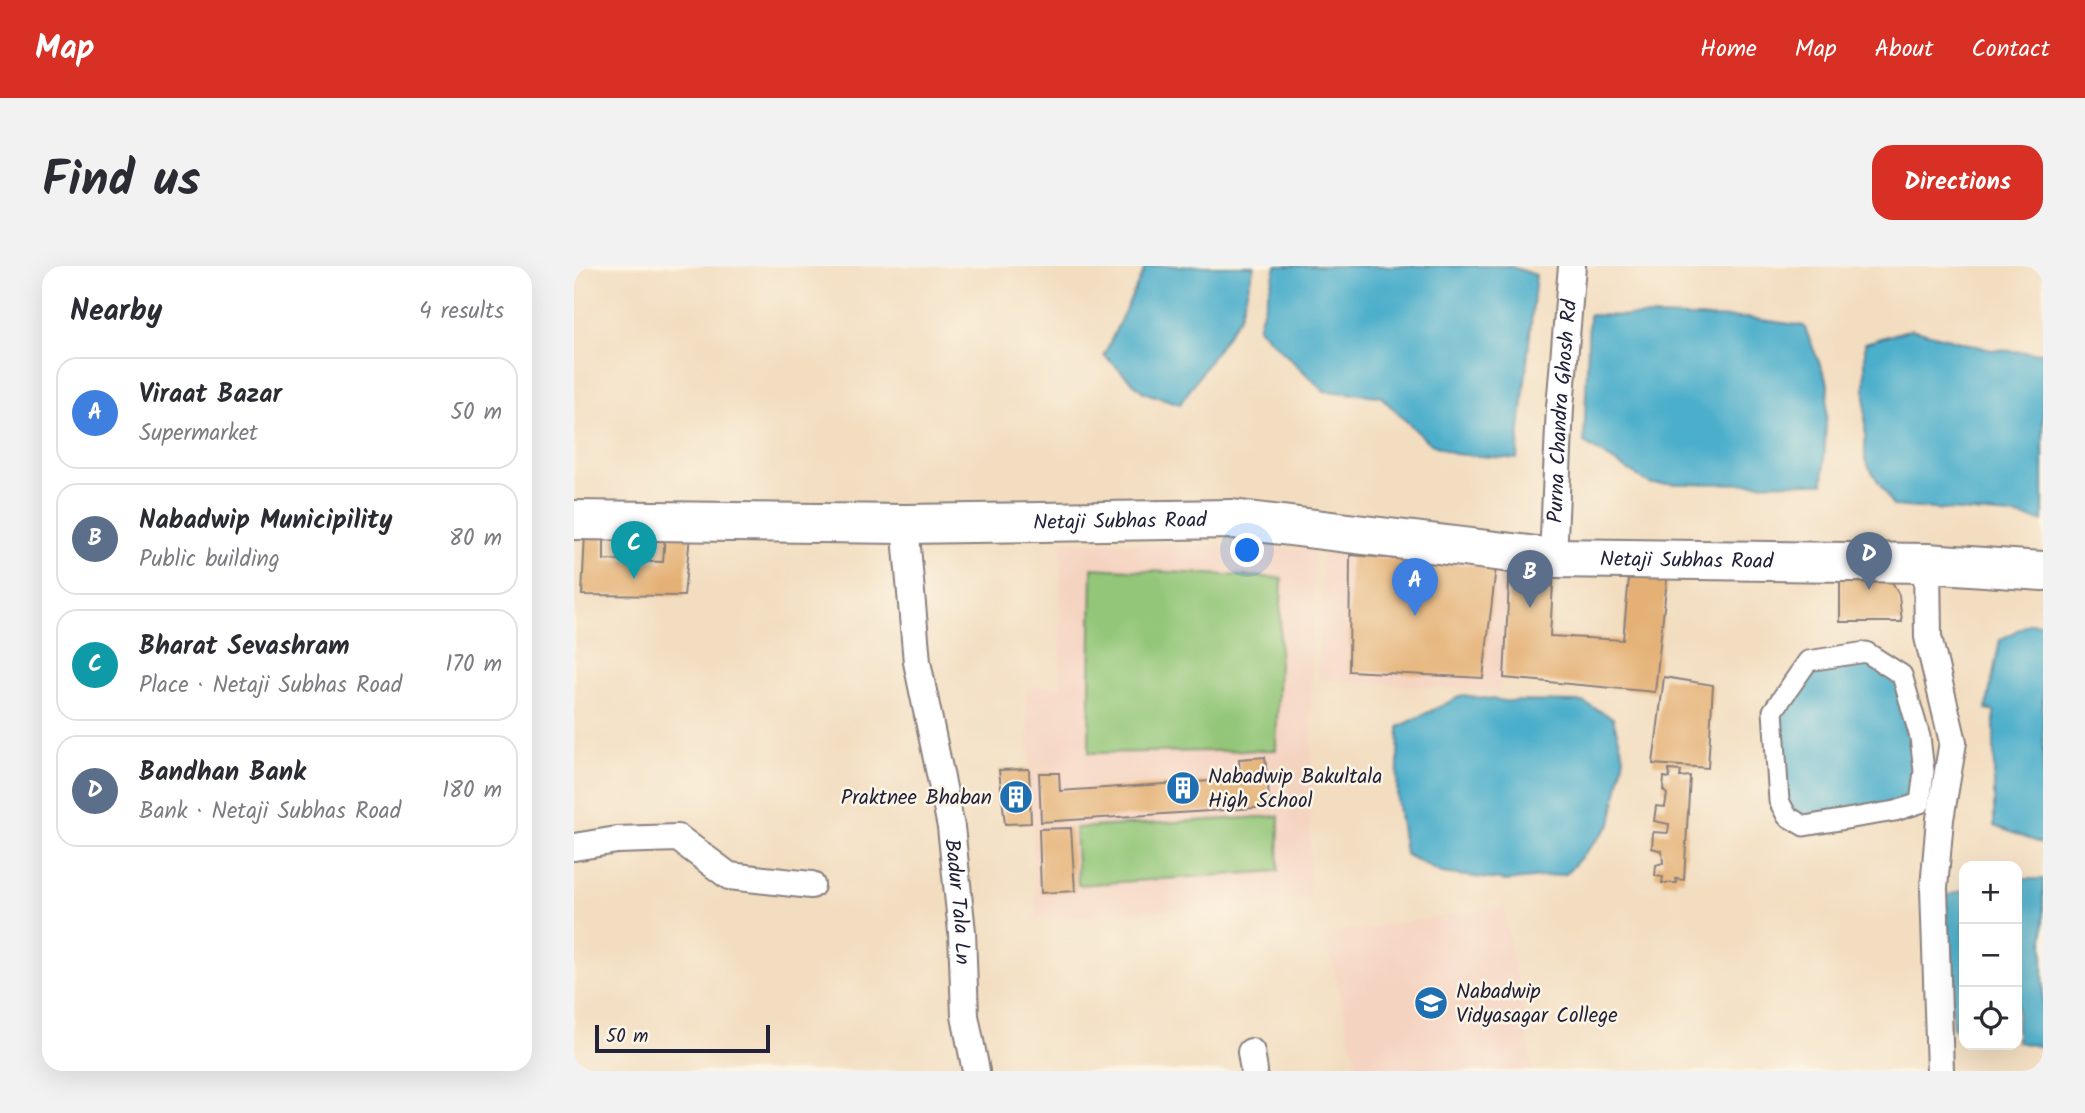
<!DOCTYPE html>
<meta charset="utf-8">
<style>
:root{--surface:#fff;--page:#f2f2f3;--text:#2b2b33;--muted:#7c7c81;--line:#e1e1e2;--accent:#d93025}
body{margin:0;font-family:Kalam,sans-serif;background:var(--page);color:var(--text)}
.controls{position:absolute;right:21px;bottom:21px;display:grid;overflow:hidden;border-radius:14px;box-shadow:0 7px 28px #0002}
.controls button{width:63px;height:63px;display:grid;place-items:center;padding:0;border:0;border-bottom:2px solid var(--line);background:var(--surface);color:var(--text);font:35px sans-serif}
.scale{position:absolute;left:21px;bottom:18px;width:175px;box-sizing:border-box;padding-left:7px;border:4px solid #22223b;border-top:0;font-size:19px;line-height:24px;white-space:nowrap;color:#22223b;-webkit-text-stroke:5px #fcf5e5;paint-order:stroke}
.you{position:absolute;left:674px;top:285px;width:24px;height:24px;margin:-18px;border:5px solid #fff;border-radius:50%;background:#1a73e8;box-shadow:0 0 0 10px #1a73e833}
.badge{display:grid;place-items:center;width:46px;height:46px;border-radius:50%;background:var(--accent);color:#fff;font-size:23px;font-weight:700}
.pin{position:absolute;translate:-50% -58px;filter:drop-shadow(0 2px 4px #0008)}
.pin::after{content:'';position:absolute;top:37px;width:24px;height:21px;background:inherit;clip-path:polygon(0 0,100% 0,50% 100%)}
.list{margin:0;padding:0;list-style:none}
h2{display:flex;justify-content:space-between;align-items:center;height:91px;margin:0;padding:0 28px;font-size:30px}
h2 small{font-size:23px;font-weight:400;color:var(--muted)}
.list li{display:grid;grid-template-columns:46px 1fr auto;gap:21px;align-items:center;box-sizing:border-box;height:112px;margin:0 14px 14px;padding:0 14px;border:2px solid var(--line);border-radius:21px}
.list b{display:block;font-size:26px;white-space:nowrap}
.list p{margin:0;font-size:23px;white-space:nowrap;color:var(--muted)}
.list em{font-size:23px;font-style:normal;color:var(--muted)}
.icon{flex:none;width:38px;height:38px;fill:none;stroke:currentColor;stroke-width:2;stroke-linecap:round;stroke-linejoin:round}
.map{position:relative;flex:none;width:1469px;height:805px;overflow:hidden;border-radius:21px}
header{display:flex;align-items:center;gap:42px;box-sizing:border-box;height:98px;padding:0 35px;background:var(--accent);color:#fff}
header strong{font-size:33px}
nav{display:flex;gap:38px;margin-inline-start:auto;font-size:24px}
.intro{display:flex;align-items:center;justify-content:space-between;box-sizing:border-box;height:168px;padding:0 42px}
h1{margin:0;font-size:49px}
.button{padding:18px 32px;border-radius:21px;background:var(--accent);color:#fff;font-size:24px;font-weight:700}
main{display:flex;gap:42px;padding:0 42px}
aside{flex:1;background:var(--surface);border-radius:21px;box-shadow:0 7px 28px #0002}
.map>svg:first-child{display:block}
</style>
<header>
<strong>Map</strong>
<nav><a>Home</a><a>Map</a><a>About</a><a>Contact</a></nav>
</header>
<div class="intro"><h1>Find us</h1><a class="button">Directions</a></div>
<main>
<aside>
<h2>Nearby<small>4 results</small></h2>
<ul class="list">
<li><span class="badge" style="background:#3f7fe0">A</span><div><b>Viraat Bazar</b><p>Supermarket</p></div><em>50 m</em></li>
<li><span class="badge" style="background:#5c6f8a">B</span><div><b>Nabadwip Municipility</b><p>Public building</p></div><em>80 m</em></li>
<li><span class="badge" style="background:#0f9aa8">C</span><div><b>Bharat Sevashram</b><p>Place · Netaji Subhas Road</p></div><em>170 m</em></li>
<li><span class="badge" style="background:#5c6f8a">D</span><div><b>Bandhan Bank</b><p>Bank · Netaji Subhas Road</p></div><em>180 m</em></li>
</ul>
</aside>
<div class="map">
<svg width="1469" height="805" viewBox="0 0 1469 805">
<rect width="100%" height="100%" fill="#fcf5e5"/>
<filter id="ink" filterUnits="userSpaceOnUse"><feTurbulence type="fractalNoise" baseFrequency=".0143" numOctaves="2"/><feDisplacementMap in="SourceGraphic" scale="14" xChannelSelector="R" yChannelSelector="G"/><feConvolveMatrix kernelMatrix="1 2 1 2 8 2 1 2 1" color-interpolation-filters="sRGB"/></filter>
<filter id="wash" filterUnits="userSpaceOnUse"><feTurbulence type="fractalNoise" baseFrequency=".00686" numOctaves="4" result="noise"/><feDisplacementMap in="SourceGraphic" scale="28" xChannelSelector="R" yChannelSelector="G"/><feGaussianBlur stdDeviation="1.57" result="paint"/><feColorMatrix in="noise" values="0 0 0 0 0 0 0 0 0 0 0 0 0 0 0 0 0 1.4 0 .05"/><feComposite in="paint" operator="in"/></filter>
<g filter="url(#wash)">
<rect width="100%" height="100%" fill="#f2ddc0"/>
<g fill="#f5d3c1">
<path d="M487,275L740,283L735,632L462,653L452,421H486Z"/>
<path d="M749,279L933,294L927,426L744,413Z"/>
<path d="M930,641L959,805H784L751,668Z"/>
</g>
<g fill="#93c678" stroke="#5a745a" stroke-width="2">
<path d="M518,302L708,312L702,484L515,487Z"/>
<path d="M705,550L704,605L504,619L501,562Z"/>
</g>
<g fill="#4caecb" stroke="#376883" stroke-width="2">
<path d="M572,0H680L666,50L606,138L569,126L530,89Z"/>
<path d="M702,0H935L962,9L943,193L880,188L855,177L806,130L750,125L684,62Z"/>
<path d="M1015,49L1175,52L1230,60L1254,118L1249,217L1077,218L1010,177Z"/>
<path d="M1337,63L1418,84L1469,87V255L1438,249L1319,240L1291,194V77Z"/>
<path d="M1456,357L1469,358V578L1420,560V445L1412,443L1426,374Z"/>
<path d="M1292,386L1328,409L1346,537L1230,560L1213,550L1199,445L1234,395Z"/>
<path d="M889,429L930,435L1009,436L1039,452L1050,491L1037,558L992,608L933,615L867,607L831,588L823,533L825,461Z"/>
<path d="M1443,613H1469V781L1443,776Z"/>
<path d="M1390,624V765L1379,763L1372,630Z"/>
</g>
<g id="blocks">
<g fill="#e4b075">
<path d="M30,266V294L89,296L91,268L116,270L110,330L8,329L11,267Z"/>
<path d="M776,289L922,301L909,412L775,405Z"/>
<path d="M936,298L980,300L976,370L1049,374L1055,311L1093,313L1081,426L930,412Z"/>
<path d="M1266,301L1315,310L1325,329L1328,356H1266Z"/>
<path d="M1090,411L1139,419L1134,502L1079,498Z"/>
<path d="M691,491L696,541L467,556L465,507H485L486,525L666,513L665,493Z"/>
<path d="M455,503L457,557L431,558L425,504Z"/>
<path d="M1095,504L1107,505L1106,511L1116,510L1110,614L1102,613L1103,617H1088L1089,611L1081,610L1082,599L1089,597L1088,585L1078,582L1079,566L1094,567L1095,558L1080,555L1082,540L1091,541L1093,528L1089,524L1090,511L1096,512Z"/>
<path d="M497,562L501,625L467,627L465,563Z"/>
</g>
</g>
</g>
<g filter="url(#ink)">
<use href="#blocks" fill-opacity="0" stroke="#8a807e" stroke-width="2"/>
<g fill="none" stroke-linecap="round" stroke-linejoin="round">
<g stroke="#8a807e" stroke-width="23">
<path id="pedestrian" d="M1292,386L1328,409L1346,471L1350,505L1346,537L1321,545L1230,560L1213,550L1205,535L1199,445L1234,395Z"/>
</g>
<g stroke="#8a807e" stroke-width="30">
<g id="minor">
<path id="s1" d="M331,258L343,396L377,561L388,666L391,750L402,805"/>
<path id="s2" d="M979,292L986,141L998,0"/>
<path d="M1353,297L1354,371L1379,476L1366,553L1360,622L1366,805"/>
<path d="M0,581L43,574L104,572L155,610L237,619"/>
<path d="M677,786L680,805"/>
</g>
</g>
<g stroke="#8a807e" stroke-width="42">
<g id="secondary">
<path id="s3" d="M0,254L331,258L658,253L979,292L1353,297L1469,305"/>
</g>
</g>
<use href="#pedestrian" stroke="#fff" stroke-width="19"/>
<use href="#minor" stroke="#fff" stroke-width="26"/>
<use href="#secondary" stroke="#fff" stroke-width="38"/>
</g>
</g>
<defs>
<g id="building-disc" transform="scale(1.75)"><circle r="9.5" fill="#1f6fb2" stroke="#fcf5e5"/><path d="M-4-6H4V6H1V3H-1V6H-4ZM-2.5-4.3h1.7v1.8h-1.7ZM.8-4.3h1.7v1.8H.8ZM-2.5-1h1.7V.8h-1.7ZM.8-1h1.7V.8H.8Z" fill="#fff"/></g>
<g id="university-disc" transform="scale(1.75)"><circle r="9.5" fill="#1f6fb2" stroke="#fcf5e5"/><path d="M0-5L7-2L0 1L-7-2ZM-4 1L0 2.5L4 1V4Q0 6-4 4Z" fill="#fff"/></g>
</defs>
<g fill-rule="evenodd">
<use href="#building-disc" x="609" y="522"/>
<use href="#building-disc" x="442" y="531"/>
<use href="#university-disc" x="857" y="737"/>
</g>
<g text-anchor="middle" stroke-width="5" stroke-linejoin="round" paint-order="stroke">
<g font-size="21" fill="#22223b" stroke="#fcf5e5">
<text dy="7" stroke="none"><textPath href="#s2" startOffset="147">Purna Chandra Ghosh Rd</textPath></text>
<text dy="7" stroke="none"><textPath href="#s3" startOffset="546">Netaji Subhas Road</textPath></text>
<text dy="7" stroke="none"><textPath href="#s3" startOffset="1115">Netaji Subhas Road</textPath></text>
<text dy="7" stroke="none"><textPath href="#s1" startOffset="382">Badur Tala Ln</textPath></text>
</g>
<g font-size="21" fill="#22223b" stroke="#fcf5e5" text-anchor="start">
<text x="634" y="517">Nabadwip Bakultala<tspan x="634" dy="24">High School</tspan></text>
<text x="418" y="538" text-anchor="end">Praktnee Bhaban</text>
<text x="882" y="732">Nabadwip<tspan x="882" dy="24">Vidyasagar College</tspan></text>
</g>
</g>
</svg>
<div class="controls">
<button>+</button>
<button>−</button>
<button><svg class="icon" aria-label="locate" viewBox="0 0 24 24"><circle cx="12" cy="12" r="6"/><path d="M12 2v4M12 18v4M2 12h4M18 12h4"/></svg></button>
</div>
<div class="scale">50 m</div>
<div class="you"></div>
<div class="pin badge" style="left:841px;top:350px;background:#3f7fe0">A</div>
<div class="pin badge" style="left:956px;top:342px;background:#5c6f8a">B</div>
<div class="pin badge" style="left:60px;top:313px;background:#0f9aa8">C</div>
<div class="pin badge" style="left:1295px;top:324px;background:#5c6f8a">D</div>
</div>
</main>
